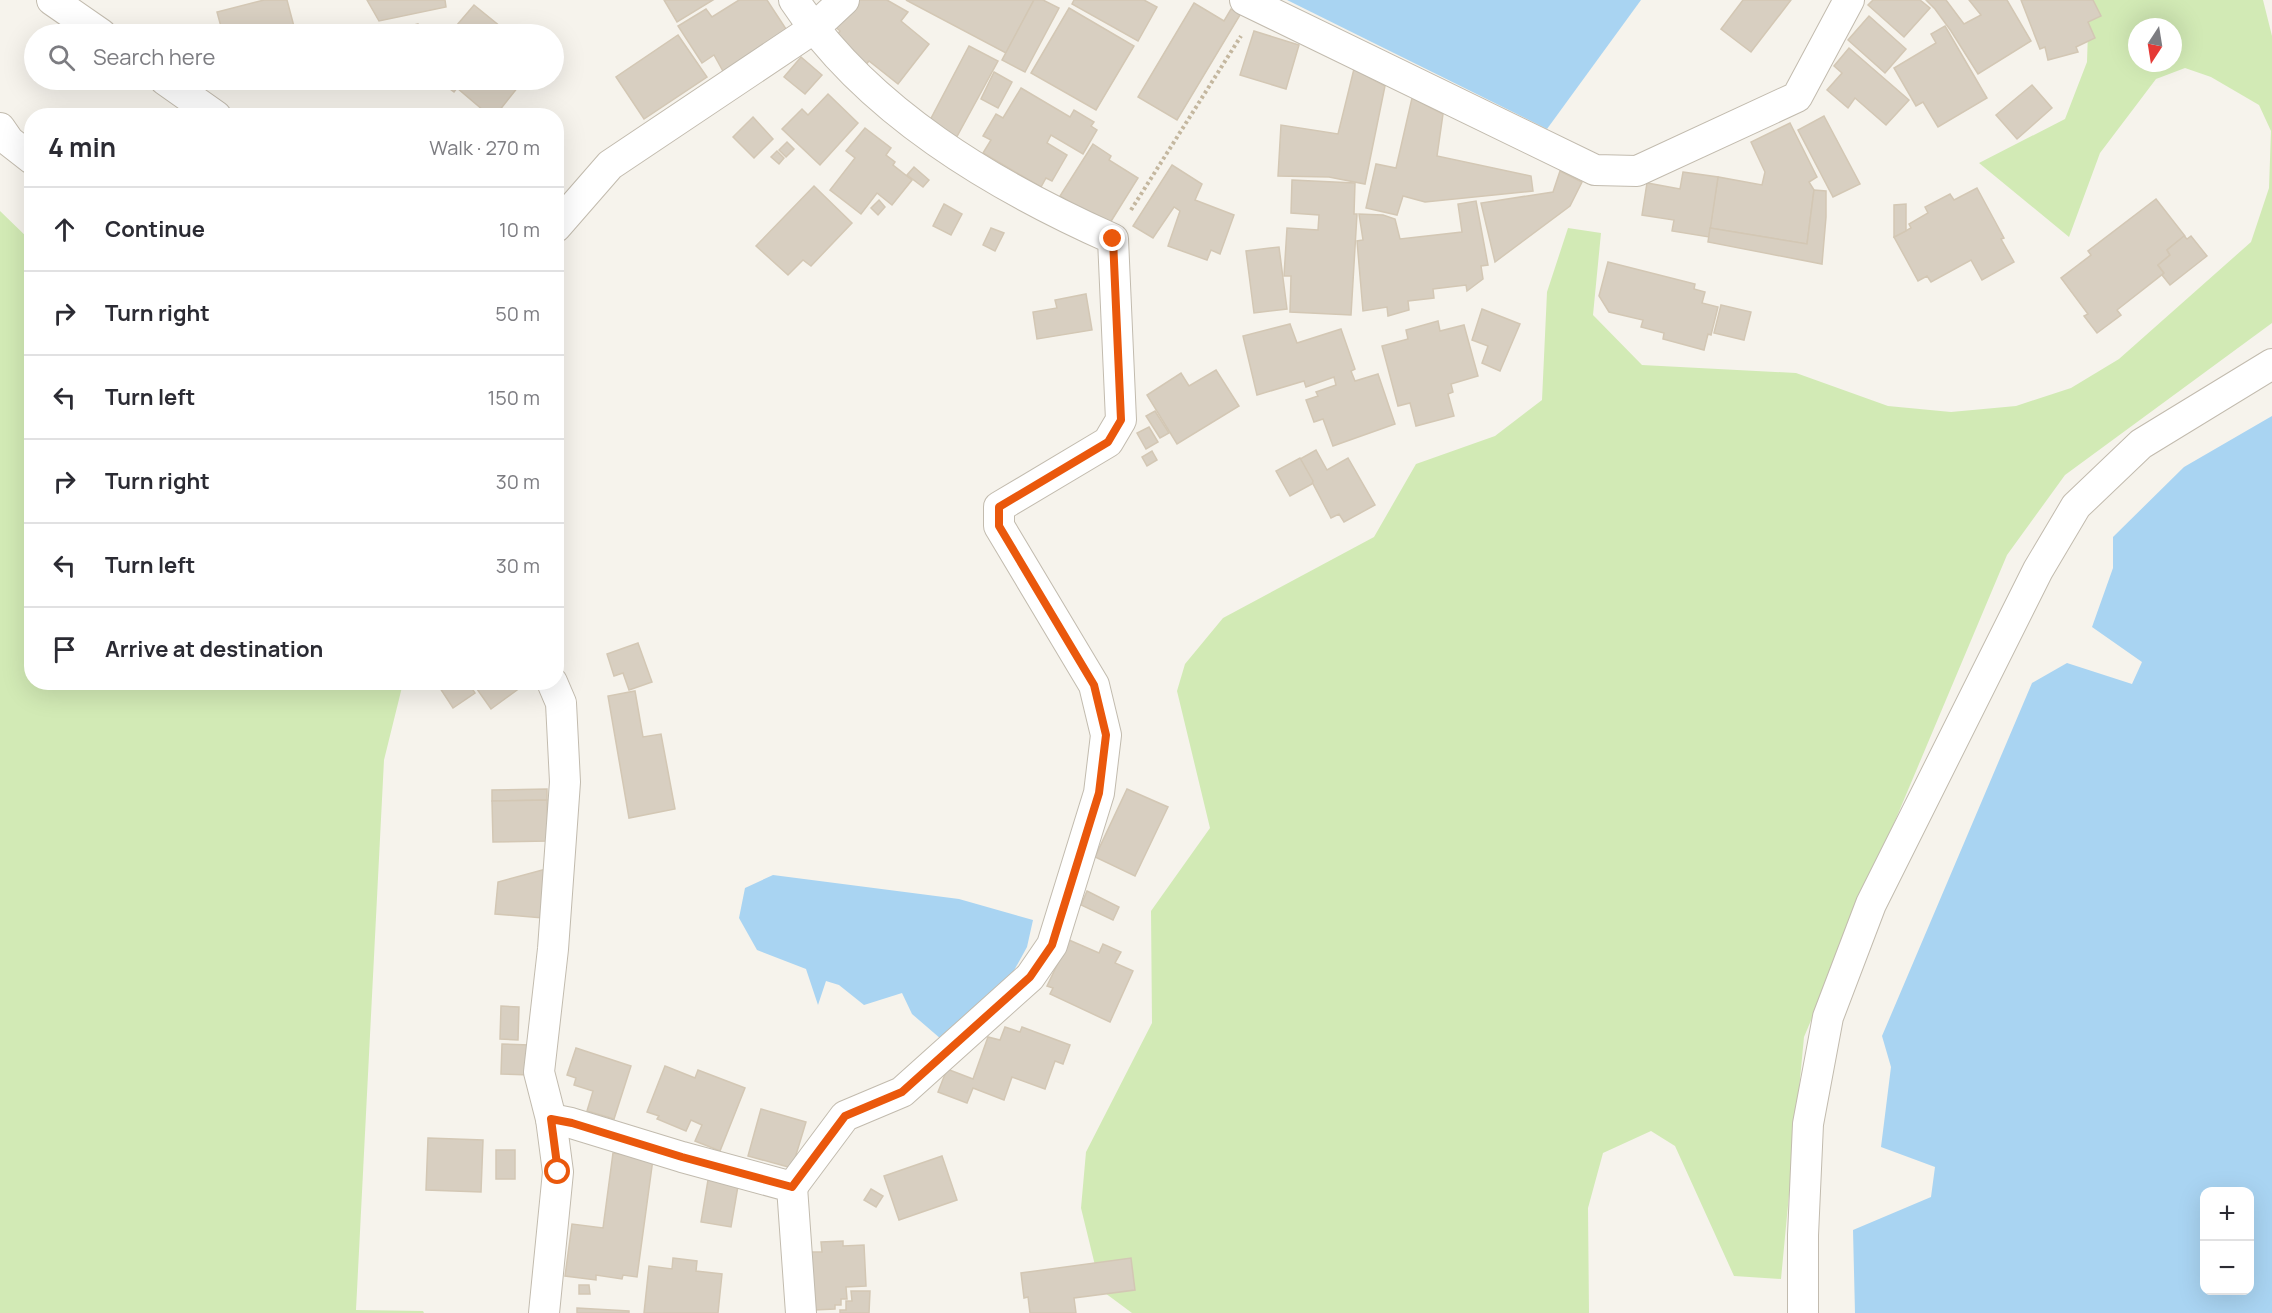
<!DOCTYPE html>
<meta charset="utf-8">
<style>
:root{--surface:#fff;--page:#f7f7f7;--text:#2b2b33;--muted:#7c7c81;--line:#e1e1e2}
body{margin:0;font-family:Manrope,sans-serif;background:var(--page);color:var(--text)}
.controls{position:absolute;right:18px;bottom:18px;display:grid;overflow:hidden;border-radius:12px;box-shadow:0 6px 24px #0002}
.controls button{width:54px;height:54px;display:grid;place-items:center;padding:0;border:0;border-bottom:2px solid var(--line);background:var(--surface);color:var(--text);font:30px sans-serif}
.compass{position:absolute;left:2128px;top:18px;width:54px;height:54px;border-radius:50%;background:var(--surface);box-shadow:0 6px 24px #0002;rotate:192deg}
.stop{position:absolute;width:18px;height:18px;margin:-14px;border:4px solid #ea580c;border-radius:50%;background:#fff}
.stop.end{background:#ea580c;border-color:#fff;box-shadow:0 2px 6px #0008}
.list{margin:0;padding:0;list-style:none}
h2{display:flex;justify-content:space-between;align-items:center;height:78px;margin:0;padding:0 24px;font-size:26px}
h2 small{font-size:20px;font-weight:400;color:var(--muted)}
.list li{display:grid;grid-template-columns:39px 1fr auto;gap:18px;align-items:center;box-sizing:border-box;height:84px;padding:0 24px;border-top:2px solid var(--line)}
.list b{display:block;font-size:22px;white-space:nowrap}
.list em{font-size:20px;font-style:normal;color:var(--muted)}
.icon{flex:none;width:33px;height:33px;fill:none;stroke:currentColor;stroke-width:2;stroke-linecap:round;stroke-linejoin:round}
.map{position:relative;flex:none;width:2272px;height:1313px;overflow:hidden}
.search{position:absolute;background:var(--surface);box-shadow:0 6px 24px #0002;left:24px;top:24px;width:540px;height:66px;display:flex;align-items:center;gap:15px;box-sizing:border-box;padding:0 21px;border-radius:33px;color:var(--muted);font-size:22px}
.panel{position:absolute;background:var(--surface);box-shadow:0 6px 24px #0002;left:24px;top:108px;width:540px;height:582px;border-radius:24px}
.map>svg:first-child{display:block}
</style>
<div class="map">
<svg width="2272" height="1313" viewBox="0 0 2272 1313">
<rect width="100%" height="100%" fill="#f6f3ec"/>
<g fill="#d2eab5" fill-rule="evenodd">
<path d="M2089,0H2263L2272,36V323L2065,475L2007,555L1804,1037L1781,1279L1734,1276L1675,1146L1651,1131L1603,1153L1588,1208L1589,1313H1132L1101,1290L1081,1208L1086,1152L1152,1023L1151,911L1210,828L1177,691L1185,664L1223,618L1374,537L1416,464L1495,436L1542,400L1547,292L1568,228L1601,233L1593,315L1642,365L1796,373L1888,406L1951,412L2016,406L2071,388L2119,359L2251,242L2269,188L2271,131L2259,105L2211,77L2185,68L2156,79L2100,153L2069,237L1979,163L2065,119L2087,62ZM2137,27H2173V63H2137Z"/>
<path d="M0,211L31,241L32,682L403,683L384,760L356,1310L423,1311L424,1313H0Z"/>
</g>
<g fill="#a9d4f2" fill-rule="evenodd">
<path d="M1287,0H1641L1547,129Z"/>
<path d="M2272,416V1313H1855L1853,1230L1931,1197L1935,1167L1881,1147L1891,1067L1882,1036L2032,683L2067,663L2132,684L2142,662L2092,627L2113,568V537L2184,467ZM2204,1192H2250V1290H2204Z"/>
<path d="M773,875L959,899L1033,920L1027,947L1011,976L941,1039L912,1014L902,993L864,1005L839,985L826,981L818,1005L806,969L757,950L739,918L745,888Z"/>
</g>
<g fill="#d8cfc1" stroke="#d3c7b4" stroke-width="1.5">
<path d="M264,0H287L296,34H223L217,12Z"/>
<path d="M367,0H445L446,7L379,21Z"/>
<path d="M664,0H713L677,22Z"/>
<path d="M739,0H767L788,32L724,73L714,55L702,63L678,26L706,9L712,17Z"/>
<path d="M858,0H887L908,12L901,21L929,44L898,84L869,61L862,69L830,44L840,31L833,25Z"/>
<path d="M906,0H1034L1006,53Z"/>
<path d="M1034,0H1043L1059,8L1025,72L1002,60Z"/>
<path d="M1074,0H1144L1157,7L1138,41L1072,4Z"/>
<path d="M1743,0H1791L1751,52L1721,29Z"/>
<path d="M1873,0H1920L1930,8L1904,37L1868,5Z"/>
<path d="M1926,0H1946L1964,24L1981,15L1969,0H2007L2031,41L1978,74L1951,31L1935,9Z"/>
<path d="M2021,0H2093L2101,16L2088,22L2095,38L2076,47L2078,52L2048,60L2045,47L2040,49Z"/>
<path d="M1194,3L1224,21L1231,9L1240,15L1177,120L1138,97Z"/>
<path d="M474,5L506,31L503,34H424L431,26H444L451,32Z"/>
<path d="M1069,8L1134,46L1096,110L1031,73Z"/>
<path d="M1869,16L1906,49L1885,73L1848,40Z"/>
<path d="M418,24L421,31L405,34L403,28Z"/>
<path d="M1945,26L1987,98L1938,127L1923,102L1916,106L1894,68L1936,43L1931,34Z"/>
<path d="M1254,31L1299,45L1286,89L1240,75Z"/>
<path d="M678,35L707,77L644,119L616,77Z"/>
<path d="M969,46L998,61L954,142L928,124Z"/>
<path d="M1849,48L1909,100L1886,125L1855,98L1848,108L1827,90L1842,73L1834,66Z"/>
<path d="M801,57L822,75L805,94L784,77Z"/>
<path d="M1354,69L1385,86L1365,184L1329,177L1278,176L1281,125L1338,134Z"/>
<path d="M994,72L1012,82L998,108L981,99Z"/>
<path d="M438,80H510L518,87L495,116H490L457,88L454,92Z"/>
<path d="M2032,85L2052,108L2017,139L1996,115Z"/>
<path d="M1021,88L1070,117L1074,110L1094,122L1091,126L1097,130L1083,154L1051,135L1047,143L1067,155L1052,181L1046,178L1041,187L983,153L991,140L983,136L996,114L1003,118Z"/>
<path d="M828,94L858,123L820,165L782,129L802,109L808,115Z"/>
<path d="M1412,98L1443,114L1437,156L1531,176L1533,191L1425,202L1403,196L1397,215L1366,208L1376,164L1396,168Z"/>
<path d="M1824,116L1860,184L1833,197L1798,130Z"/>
<path d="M753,117L773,139L754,158L733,137Z"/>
<path d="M1790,123L1817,177L1809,182L1814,190L1807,244L1710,228L1718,177L1762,185L1765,172L1751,142Z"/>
<path d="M865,128L891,148L886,155L895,162L893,165L912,180L892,205L877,193L861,214L830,190L855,158L846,151Z"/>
<path d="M787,142L794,149L786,157L779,150Z"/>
<path d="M1093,144L1111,156L1109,160L1138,178L1110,223L1093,213L1091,215L1060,196Z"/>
<path d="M777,151L784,158L779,164L771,157Z"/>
<path d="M1172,165L1202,184L1195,200L1234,215L1220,254L1211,250L1207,260L1168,246L1180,211L1174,207L1153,238L1133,226Z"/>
<path d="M914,167L929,180L923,187L907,175Z"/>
<path d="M1560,171L1582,182L1570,206L1495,262L1481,203L1553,192Z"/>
<path d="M1683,172L1718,177L1709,237L1672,231L1674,220L1642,215L1647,183L1680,189Z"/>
<path d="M1292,180L1355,183L1354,214H1357L1351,315L1290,312L1291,276H1284L1287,228L1318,230L1319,215L1291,213Z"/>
<path d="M814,186L852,223L811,266L803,260L788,275L756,246Z"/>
<path d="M1977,188L2004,238L2001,239L2014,262L1982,280L1971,260L1931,282L1927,276L1918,281L1894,237L1911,228L1909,224L1928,213L1925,207L1950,194L1954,200Z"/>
<path d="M1814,190L1826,191V217L1822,264L1708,242L1710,228L1807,244Z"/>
<path d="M2156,199L2185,236L2167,250L2170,255L2158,265L2164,273L2117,310L2121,315L2097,333L2084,316L2088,314L2061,278L2091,255L2088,251Z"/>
<path d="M879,200L885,207L878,215L871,208Z"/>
<path d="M1476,201L1488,265L1481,266L1483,279L1467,291L1466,285L1433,289L1434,298L1408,301L1409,310L1388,316L1387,307L1363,311L1357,241L1363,240L1359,214L1383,215L1395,219L1400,239L1462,232L1458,204Z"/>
<path d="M944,204L962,214L951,235L933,226Z"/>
<path d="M1906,204V231L1894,237V205Z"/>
<path d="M991,228L1004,233L995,251L983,245Z"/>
<path d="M2184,236L2187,239L2191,236L2207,256L2170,285L2162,275L2164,273L2158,265L2170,255L2167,250Z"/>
<path d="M1279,247L1287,309L1254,313L1246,251Z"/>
<path d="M1608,262L1695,284L1694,289L1705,292L1702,303L1718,307L1711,335L1708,334L1704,350L1663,339L1664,333L1641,327L1643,320L1609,312L1599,296Z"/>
<path d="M1086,294L1092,330L1037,339L1033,312L1057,308L1055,300Z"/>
<path d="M1721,305L1751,312L1744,340L1714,333Z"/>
<path d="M1482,309L1520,324L1500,371L1482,363L1488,346L1472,340Z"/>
<path d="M1438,321L1440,331L1464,325L1478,376L1451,384L1453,392L1448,394L1454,416L1416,426L1410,403L1398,406L1382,346L1408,339L1406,330Z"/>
<path d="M1290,324L1297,343L1341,329L1355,369L1351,371L1355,381L1378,374L1395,424L1333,446L1323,419L1314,422L1306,400L1318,396L1316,392L1336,385L1334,377L1306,387L1304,381L1257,395L1243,336Z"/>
<path d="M1216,370L1239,406L1177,444L1147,395L1181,373L1189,386Z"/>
<path d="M1155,411L1169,433L1160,438L1146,416Z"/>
<path d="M1149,427L1158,442L1146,449L1137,433Z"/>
<path d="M1316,450L1327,470L1348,458L1375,505L1344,522L1339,514L1331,518L1300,459Z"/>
<path d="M1152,451L1157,460L1147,466L1142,457Z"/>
<path d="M1300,458L1313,481L1312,484L1290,496L1276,471Z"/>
<path d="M638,643L652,682L629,690L623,673L614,676L607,654Z"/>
<path d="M436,682H468L475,693L453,708Z"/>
<path d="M472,682H528L491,709Z"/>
<path d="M635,691L643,737L661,734L675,809L629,818L608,696Z"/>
<path d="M547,789V800L492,801V790Z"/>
<path d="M1127,789L1168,807L1135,876L1095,857Z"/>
<path d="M547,800L548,841L493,842L492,801Z"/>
<path d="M546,869L543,918L495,914L498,882Z"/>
<path d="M1087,891L1119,907L1113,920L1081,905Z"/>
<path d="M1069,940L1099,953L1103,944L1121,952L1115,963L1133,971L1110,1022L1050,994L1053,988L1047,986Z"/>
<path d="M501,1006L519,1007L518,1040L500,1039Z"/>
<path d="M1005,1027L1020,1032L1022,1027L1070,1045L1063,1064L1055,1061L1045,1089L1012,1077L1004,1100L973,1088L967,1103L938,1092L947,1069L973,1079L988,1037L1000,1040Z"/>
<path d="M502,1044L530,1045V1075L501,1074Z"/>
<path d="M576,1048L631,1066L614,1119L587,1111L593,1091L574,1085L576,1078L567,1075Z"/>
<path d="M665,1066L695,1078L698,1070L745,1088L720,1151L695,1141L702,1125L691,1120L686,1131L657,1119L659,1116L647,1112Z"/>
<path d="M761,1109L806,1122L792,1168L748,1156Z"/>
<path d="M428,1138L483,1140L481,1192L426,1190Z"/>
<rect x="496" y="1150" width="19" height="29"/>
<path d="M613,1153L653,1159L637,1277L623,1275L622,1279L596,1275V1280L565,1276L572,1224L603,1228Z"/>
<path d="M942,1156L957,1200L899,1220L884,1176Z"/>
<path d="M708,1180L738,1186L731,1227L701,1222Z"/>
<path d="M871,1189L883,1196L876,1207L864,1200Z"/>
<path d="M843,1241V1246L864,1245L866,1286L846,1287L847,1299H841V1305H835V1309L814,1310L811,1252H822L821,1242Z"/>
<path d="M673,1258L697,1261L696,1271L722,1274L718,1313H644L649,1266L672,1269Z"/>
<path d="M1131,1258L1135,1290L1074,1298L1076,1313H1030L1028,1297L1024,1298L1021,1273Z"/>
<path d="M579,1285H589L590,1294H579Z"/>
<path d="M851,1291H870L869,1313H840V1310H846V1301H852Z"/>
<path d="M577,1308L629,1311V1313H577Z"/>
</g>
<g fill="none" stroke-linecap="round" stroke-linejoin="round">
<g stroke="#c2bbae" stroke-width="32">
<g id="minor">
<path d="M52,0L101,34"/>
<path d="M1245,0L1595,170L1637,171L1797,97L1849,0"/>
<path d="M165,80L216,116"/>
<path d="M0,128L9,141L32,159"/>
<path d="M556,227L610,165L813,29L844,0"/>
<path d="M551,1119L571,1123L682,1157L792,1187L801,1313"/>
<path d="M792,1187L845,1116L902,1092L1030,977L1052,945L1099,793L1106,735L1094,685L999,526V507L1108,442L1121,420L1113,239C994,186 867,111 794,0"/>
<path d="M544,1313L558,1172L551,1119L539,1072L553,949L565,782L561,703L552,682"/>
<path d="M1803,1313V1235L1808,1124L1828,1017L1871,904L2038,570L2076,506L2141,444L2272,364"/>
</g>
</g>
<path stroke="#c4b79f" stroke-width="4" stroke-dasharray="3 3" stroke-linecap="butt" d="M1131,210L1241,36"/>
<use href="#minor" stroke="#fff" stroke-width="30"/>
</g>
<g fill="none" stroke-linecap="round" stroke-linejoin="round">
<path stroke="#ea580c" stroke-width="8" d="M558,1172L551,1119L572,1123L682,1157L792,1187L845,1116L902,1092L1030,977L1052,945L1099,793L1106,735L1094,685L999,526V507L1108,442L1121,420L1113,239"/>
</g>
</svg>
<div class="controls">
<button>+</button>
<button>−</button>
</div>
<svg class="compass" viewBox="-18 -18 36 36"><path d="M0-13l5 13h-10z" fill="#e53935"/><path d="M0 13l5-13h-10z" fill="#7c7c81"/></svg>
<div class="stop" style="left:558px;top:1172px"></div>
<div class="stop end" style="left:1113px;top:239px"></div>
<div class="search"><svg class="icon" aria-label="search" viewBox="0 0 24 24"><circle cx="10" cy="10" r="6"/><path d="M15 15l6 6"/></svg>Search here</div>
<section class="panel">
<h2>4 min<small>Walk · 270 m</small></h2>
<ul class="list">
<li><svg class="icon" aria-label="ahead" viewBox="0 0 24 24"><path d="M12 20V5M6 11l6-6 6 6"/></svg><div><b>Continue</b></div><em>10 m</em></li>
<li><svg class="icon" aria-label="right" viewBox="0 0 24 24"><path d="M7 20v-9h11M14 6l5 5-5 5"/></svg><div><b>Turn right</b></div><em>50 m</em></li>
<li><svg class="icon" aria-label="left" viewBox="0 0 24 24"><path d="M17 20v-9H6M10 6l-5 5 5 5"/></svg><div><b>Turn left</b></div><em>150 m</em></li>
<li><svg class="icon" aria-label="right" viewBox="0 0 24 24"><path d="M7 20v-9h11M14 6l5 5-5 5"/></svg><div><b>Turn right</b></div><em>30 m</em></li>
<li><svg class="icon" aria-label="left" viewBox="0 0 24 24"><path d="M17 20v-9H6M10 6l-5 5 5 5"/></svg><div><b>Turn left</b></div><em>30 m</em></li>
<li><svg class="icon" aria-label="arrive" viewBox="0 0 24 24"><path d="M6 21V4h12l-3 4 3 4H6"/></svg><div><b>Arrive at destination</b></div></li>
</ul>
</section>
</div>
